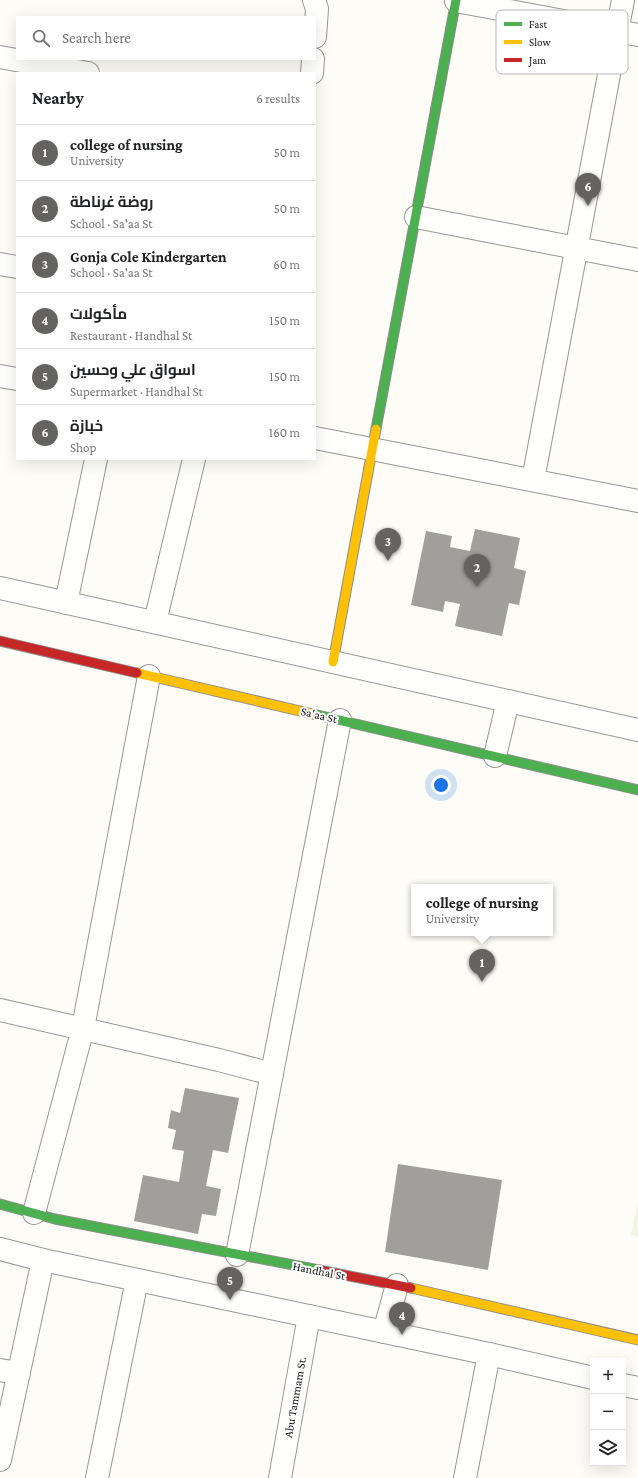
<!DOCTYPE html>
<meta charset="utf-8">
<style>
:root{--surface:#fff;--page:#f2f2f2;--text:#202124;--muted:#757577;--line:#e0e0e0;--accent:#646362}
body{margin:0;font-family:"Crimson Pro",Cairo,serif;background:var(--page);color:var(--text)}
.controls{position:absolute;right:12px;bottom:12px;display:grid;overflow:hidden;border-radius:0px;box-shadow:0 4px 16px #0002}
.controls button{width:36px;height:36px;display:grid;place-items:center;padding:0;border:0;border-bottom:1px solid var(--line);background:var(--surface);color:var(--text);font:20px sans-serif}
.you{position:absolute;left:441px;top:785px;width:14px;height:14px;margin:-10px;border:3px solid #fff;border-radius:50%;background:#1a73e8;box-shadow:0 0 0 6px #1a73e833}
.badge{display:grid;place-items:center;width:26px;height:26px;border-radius:50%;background:var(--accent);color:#fff;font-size:13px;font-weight:700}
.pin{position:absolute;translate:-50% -33px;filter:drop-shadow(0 1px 2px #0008)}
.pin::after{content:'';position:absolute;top:21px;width:14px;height:12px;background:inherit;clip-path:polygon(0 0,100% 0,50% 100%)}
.popup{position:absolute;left:411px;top:884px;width:142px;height:52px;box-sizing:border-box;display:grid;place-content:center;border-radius:0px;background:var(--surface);filter:drop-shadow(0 1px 3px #0005);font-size:13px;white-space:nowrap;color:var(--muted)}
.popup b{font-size:15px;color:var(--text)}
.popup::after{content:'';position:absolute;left:50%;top:100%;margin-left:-8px;border:8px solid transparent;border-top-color:var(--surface)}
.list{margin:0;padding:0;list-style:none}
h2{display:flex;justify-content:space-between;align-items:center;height:52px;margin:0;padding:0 16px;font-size:17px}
h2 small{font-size:13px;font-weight:400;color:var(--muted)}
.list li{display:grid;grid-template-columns:26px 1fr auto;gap:12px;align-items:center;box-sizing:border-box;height:56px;padding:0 16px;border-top:1px solid var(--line)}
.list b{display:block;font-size:15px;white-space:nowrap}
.list p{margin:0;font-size:13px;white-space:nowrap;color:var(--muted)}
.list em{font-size:13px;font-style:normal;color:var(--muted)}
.icon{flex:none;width:22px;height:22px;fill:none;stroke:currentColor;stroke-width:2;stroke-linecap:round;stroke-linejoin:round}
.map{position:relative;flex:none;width:638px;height:1478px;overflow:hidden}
.search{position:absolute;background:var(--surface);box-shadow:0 4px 16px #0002;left:16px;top:16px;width:300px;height:44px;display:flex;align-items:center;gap:10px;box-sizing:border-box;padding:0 14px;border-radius:0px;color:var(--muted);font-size:15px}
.panel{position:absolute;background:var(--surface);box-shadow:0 4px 16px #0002;left:16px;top:72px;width:300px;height:388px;border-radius:0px}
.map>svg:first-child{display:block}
</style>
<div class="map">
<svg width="638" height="1478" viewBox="0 0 638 1478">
<rect width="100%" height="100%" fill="#fdfcf7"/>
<path fill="#f0f6e1" d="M638,1202V1237L631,1235Z"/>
<g fill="#a19f9c">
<path d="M475,529L520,538L514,568L526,571L519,605L509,603L502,636L455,626L460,604L445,601L443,612L411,605L426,531L452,536L450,547L470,551Z"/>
<path d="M185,1088L239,1098L228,1153L213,1150L206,1186L221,1189L216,1216L202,1214L198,1234L134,1221L143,1175L179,1182L184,1151L172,1149L176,1130L168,1128L171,1110L180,1113Z"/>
<path d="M398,1164L502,1180L488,1270L385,1252Z"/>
</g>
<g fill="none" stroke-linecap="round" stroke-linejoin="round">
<g stroke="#979795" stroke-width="24">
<g id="street">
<path d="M314,0L317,9L315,37"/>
<path d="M456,1L638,35"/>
<path d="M0,57L88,73"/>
<path d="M312,73L313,59"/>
<path d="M416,217L638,260"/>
<path d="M0,264L17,267"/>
<path d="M0,376L17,379"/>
<path d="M315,438L638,501"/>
<path d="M533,480L623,0"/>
<path d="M0,588L638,730"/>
<path d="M66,603L96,459"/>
<path d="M155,622L194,459"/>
<path d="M495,756L508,701"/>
<path d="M0,1010L219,1060L272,1074"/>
<path d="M34,1213L83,1028L149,676"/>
<path d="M0,1249L43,1260L489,1354L593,1378"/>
<path d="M237,1255L340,720"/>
<path d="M384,1332L397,1285"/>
<path d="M0,1370L19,1373"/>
<path d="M623,1385L638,1388"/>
<path d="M0,1460L43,1260"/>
<path d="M97,1478L137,1280"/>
<path d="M280,1478L309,1316"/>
<path d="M465,1478L489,1354"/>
</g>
</g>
<g stroke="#8e8d8b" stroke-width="11">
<g id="fast">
<path d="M376,429L456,0"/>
<path d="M313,714L638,790"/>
<path d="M0,1204L55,1219L319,1270"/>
</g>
</g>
<g stroke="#8e8d8b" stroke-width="11">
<g id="slow">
<path d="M333,662L376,429"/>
<path d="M137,673L313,714"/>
<path d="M411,1288L638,1340"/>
</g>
</g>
<g stroke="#8e8d8b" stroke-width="11">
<g id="jam">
<path d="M0,641L137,673"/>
<path d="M319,1270L411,1288"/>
</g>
</g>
<use href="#street" stroke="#fffffe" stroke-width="22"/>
<use href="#fast" stroke="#4caf50" stroke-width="9"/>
<use href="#slow" stroke="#ffc107" stroke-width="9"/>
<use href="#jam" stroke="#c62828" stroke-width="9"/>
</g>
<g text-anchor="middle" stroke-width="4" stroke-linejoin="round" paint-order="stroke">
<g font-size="12" fill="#111" stroke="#fff">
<text transform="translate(319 715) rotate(13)" y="4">Sa'aa St</text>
<text transform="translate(319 1271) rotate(11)" y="4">Handhal St</text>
<text transform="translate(295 1397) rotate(-80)" y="4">Abu Tammam St.</text>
</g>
</g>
<rect x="496" y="10" width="132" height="64" rx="6" fill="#fff" stroke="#b8b8b8" stroke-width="1"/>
<rect x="504" y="22" width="18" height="4" fill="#4caf50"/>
<rect x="504" y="40" width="18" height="4" fill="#ffc107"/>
<rect x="504" y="58" width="18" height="4" fill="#c62828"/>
<g font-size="11" fill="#111">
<text x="529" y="28">Fast</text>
<text x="529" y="46">Slow</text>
<text x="529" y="64">Jam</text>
</g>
</svg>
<div class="controls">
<button>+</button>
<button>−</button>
<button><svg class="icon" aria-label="layers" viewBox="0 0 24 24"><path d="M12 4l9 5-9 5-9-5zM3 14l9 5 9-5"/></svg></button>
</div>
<div class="you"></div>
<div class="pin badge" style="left:482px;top:982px">1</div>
<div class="popup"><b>college of nursing</b>University</div>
<div class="pin badge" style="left:477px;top:587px">2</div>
<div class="pin badge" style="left:388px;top:561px">3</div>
<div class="pin badge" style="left:402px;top:1335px">4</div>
<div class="pin badge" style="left:230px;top:1300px">5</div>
<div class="pin badge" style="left:588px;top:206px">6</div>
<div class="search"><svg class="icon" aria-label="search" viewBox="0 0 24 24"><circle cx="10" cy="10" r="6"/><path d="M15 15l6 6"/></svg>Search here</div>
<section class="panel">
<h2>Nearby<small>6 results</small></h2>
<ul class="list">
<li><span class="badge">1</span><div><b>college of nursing</b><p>University</p></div><em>50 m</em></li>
<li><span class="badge">2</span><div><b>روضة غرناطة</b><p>School · Sa'aa St</p></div><em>50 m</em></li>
<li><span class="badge">3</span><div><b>Gonja Cole Kindergarten</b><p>School · Sa'aa St</p></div><em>60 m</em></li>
<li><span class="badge">4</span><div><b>مأكولات</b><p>Restaurant · Handhal St</p></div><em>150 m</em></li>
<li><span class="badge">5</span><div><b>اسواق علي وحسين</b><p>Supermarket · Handhal St</p></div><em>150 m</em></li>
<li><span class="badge">6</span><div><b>خبازة</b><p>Shop</p></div><em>160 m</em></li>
</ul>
</section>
</div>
